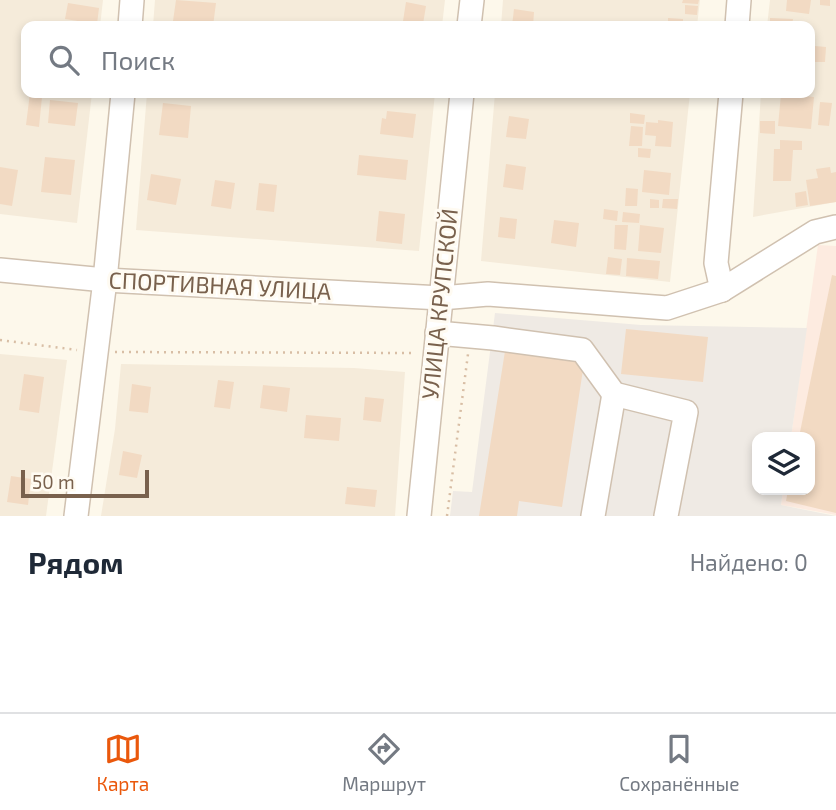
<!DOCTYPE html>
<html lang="ru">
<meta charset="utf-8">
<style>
:root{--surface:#fff;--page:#f6f6f7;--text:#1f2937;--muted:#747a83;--line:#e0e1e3;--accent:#ea580c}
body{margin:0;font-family:"Exo 2",sans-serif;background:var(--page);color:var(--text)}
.controls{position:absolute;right:21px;bottom:21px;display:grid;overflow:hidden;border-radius:14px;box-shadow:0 4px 10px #0003}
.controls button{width:63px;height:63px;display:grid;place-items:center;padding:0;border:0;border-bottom:2px solid var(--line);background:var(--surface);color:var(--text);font:35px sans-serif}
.scale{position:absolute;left:21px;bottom:18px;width:128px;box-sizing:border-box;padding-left:7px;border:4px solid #79614d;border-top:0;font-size:19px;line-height:24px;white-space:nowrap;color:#79614d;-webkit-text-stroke:5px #fffbf2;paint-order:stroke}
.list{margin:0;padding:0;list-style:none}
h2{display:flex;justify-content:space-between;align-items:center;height:91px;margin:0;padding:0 28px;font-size:30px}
h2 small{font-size:23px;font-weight:400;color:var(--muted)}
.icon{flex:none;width:38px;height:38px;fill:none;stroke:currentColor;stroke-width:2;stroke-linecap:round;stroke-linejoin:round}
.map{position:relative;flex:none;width:836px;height:516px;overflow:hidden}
.search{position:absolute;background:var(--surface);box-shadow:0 4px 10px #0003;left:21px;right:21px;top:21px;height:77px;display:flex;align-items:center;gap:18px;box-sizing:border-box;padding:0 24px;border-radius:14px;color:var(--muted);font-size:26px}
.sheet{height:196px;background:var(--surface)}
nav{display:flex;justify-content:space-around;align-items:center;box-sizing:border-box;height:98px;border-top:2px solid var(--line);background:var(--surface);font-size:19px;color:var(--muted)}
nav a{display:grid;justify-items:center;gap:4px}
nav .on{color:var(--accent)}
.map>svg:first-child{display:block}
</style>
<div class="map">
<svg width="836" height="516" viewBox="0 0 836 516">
<rect width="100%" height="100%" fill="#fdf8eb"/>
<g fill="#f5ebda">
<path d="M0,0H103L100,26H26V93H92L77,223L0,214Z"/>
<path d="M155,0H445L442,26H153Z"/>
<path d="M503,0H700L697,26H501Z"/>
<path d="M770,0H836V202L753,217L761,93H810V26H767Z"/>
<path d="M147,93H435L419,251L136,230Z"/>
<path d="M495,93H690L670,282L481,261Z"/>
<path d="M0,354L67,360L46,516H0Z"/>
<path d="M121,364L354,368L405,372L395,516H101L115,429Z"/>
</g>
<path fill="#fdebe0" d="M818,245L836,246V515L781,505L783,490H810V437H791Z"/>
<path fill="#efeae4" d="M495,313L641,325L807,328L791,437H757V490H783L781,505L836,516H450L453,491L472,492Z"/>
<g fill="#f2dac3">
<path d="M176,0L216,3L213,26L173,21Z"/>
<path d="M683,0H699L698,4L682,3Z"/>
<path d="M787,0H811L809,14L786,11Z"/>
<path d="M820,0H830V6L820,5Z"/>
<path d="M406,2L426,6L423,24L403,21Z"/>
<path d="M68,3L99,8L97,24L65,19Z"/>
<path d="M685,5L698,6L697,15L685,14Z"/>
<path d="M514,9L534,12L533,26H512Z"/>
<path d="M668,18L683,19V26H668Z"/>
<path d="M770,18L793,19L792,26H770Z"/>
<path d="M815,46L826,47L825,62H814Z"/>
<path d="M30,93H52L51,98L42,97L39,127L26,125Z"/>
<path d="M661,93H676V98L661,97Z"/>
<path d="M781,94L814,97L811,129L778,126Z"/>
<path d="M50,100L78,103L75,126L48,123Z"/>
<path d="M820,102L832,103L829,126L818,125Z"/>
<path d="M163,103L191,106L188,138L159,135Z"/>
<path d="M387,111L416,114L413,138L380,134L382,118L386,119Z"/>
<path d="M630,113L645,115L644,124L630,123Z"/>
<path d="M509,116L529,119L526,139L506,137Z"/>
<path d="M658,120L673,122L671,147L655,146L656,136L645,135L646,122L658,123Z"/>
<path d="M760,121H775V134L760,133Z"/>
<path d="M631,126L643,127L642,146H629Z"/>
<path d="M780,140L802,141V150H793L791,181H773L774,149H780Z"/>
<path d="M638,148L651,149L650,158L638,157Z"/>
<path d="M359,155L408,160L406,180L357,175Z"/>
<path d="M45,157L75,160L71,195L41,192Z"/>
<path d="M506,164L526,167L523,190L503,187Z"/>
<path d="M0,167L18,170L12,206L0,204Z"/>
<path d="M830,167L831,173L836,172V202L810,206L806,180L818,178L816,169Z"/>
<path d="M644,170L671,173L669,195L642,192Z"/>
<path d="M151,174L181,179L176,205L147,200Z"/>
<path d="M215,180L235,183L231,209L211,206Z"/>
<path d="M259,183L277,185L274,212L256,210Z"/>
<path d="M626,188L638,189L637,206H625Z"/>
<path d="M806,191L808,205L796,207L795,193Z"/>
<path d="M650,199L659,200V208H650Z"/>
<path d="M663,199H678L677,209L662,208Z"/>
<path d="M604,209L618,211L617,221L603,219Z"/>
<path d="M379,211L405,214L402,244L376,241Z"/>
<path d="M623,212L640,214L639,223L622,222Z"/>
<path d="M500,217L517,219L515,239L498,237Z"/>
<path d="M554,220L579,223L576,247L551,243Z"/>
<path d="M615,225H628L626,250L614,249Z"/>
<path d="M640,225L664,228L661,253L638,251Z"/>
<path d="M608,257L622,259L620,275L606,274Z"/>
<path d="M627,258L660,261L658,279L626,276Z"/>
<path d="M832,275L836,276V513L786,501L788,490H810V437H799Z"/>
<path d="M626,329L708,337L703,382L621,374Z"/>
<path d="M505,351L584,363L562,507L519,501L517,516H479Z"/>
<path d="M24,374L44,377L39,413L19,410Z"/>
<path d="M218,380L234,382L230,409L214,407Z"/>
<path d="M132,384L151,387L148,413L129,411Z"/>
<path d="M263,385L290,388L287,412L260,408Z"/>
<path d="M365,397L384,399L381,422L363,420Z"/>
<path d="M306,415L341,418L339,441L304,438Z"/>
<path d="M123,451L142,455L137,478L119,475Z"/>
<path d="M11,476L31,479L28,505L7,502Z"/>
<path d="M347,487L377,490L375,507L345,504Z"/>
</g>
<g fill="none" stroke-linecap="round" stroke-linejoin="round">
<g stroke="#d0c1b0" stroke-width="26">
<g id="minor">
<path d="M130,26L132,0"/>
<path d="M469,26L472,0"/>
<path d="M737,26L739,0"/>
<path d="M0,270L105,280L441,298L488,294L667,308L722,290L815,232L836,227"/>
<path d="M722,290L716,263L731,93"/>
<path d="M437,333L493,338L582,350L614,394L686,412L666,516"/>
<path d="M76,516L105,280L123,93"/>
<path d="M419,516L462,93"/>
<path d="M593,516L614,394"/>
</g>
</g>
<g stroke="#d8bea5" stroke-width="2.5" stroke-dasharray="2 5" stroke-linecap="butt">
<path d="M0,340L77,350"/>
<path d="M115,352L416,353"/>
<path d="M447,516L468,354"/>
</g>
<use href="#minor" stroke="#fff" stroke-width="23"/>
</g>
<g text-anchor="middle" stroke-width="6" stroke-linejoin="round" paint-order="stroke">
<g font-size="23" fill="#79614d" stroke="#fffbf2">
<text transform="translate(220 286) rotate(3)" y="8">СПОРТИВНАЯ УЛИЦА</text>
<text transform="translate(440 304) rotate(-84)" y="8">УЛИЦА КРУПСКОЙ</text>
</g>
</g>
</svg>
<div class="controls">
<button><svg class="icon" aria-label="layers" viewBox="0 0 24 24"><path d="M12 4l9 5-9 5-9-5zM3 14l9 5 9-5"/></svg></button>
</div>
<div class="scale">50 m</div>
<div class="search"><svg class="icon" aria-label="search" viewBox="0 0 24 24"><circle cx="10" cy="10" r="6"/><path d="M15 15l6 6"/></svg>Поиск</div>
</div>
<section class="sheet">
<h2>Рядом<small>Найдено: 0</small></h2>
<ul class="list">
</ul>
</section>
<nav>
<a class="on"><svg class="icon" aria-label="map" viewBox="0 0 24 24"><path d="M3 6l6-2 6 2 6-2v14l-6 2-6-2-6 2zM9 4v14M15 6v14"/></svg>Карта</a>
<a><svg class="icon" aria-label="directions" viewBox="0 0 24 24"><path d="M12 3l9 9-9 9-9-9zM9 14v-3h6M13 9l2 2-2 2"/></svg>Маршрут</a>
<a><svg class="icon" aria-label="saved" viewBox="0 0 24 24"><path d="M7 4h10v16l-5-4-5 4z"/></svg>Сохранённые</a>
</nav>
